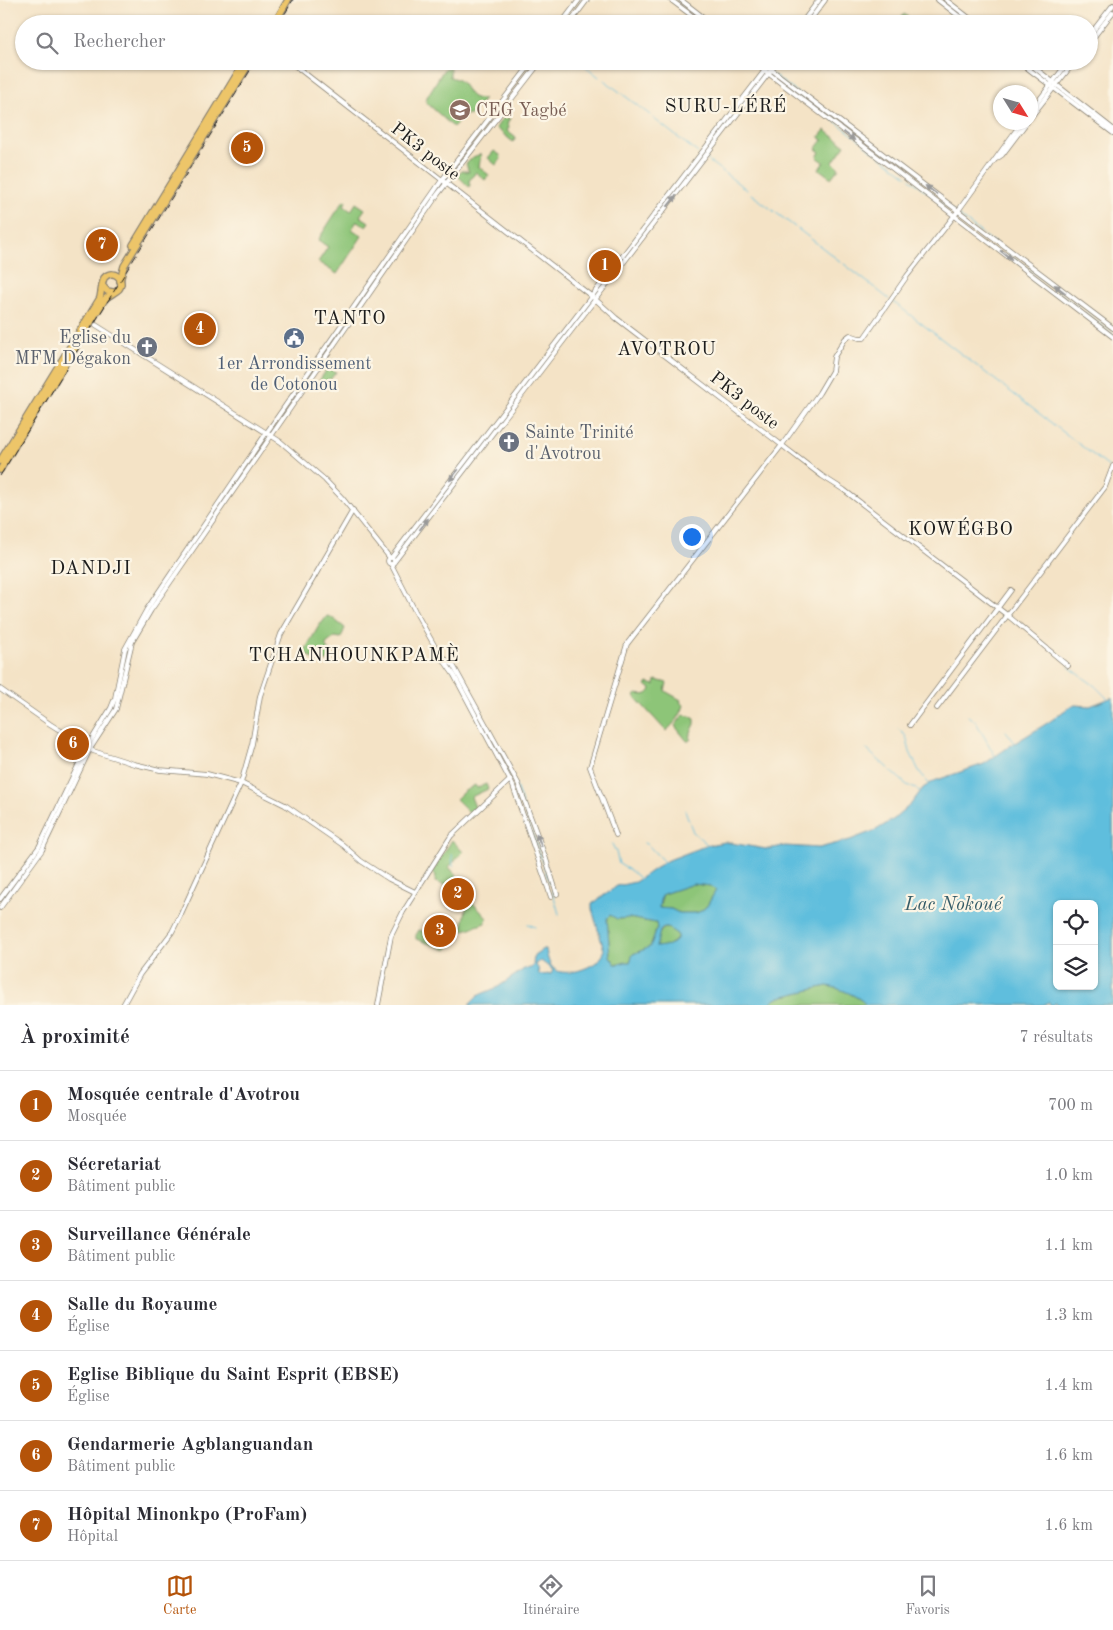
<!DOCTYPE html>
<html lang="fr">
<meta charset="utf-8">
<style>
:root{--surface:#fff;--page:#f2f2f3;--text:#2b2b33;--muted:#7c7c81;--line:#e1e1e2;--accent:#b45309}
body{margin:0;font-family:"Old Standard TT",serif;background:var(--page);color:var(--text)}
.controls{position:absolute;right:15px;bottom:15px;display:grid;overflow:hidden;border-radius:8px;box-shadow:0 1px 4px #0004}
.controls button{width:45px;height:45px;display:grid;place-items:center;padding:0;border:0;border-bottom:1px solid var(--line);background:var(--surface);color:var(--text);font:25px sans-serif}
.compass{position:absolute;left:993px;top:85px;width:45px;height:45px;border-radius:50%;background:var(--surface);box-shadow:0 1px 4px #0004;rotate:127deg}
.you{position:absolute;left:691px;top:536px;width:18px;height:18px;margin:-12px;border:4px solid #fff;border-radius:50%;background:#1a73e8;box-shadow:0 0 0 8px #1a73e833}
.badge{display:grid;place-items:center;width:32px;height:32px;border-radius:50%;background:var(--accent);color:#fff;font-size:16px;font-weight:700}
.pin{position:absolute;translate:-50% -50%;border:2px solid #fff;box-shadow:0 1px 5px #0006}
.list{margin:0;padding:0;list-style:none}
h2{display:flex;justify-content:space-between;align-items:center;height:65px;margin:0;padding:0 20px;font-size:21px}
h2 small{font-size:16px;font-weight:400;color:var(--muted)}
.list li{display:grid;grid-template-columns:32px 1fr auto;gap:15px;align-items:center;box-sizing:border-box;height:70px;padding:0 20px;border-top:1px solid var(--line)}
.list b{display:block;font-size:19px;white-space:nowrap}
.list p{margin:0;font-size:16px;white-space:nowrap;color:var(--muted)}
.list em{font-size:16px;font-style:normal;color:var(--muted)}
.icon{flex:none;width:28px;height:28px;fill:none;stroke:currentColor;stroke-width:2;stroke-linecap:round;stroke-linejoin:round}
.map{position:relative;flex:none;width:1113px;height:1005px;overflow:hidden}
.search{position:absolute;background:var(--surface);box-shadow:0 1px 4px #0004;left:15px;right:15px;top:15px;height:55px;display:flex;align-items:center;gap:12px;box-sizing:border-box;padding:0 18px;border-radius:28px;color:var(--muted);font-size:19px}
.sheet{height:555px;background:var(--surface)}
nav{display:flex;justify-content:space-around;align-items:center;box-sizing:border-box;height:70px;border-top:1px solid var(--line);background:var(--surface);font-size:14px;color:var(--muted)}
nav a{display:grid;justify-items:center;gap:2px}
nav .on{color:var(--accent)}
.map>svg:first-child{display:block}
</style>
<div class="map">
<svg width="1113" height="1005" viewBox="0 0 1113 1005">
<rect width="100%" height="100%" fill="#fcf5e5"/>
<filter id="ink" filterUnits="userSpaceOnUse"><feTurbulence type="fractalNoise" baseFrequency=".02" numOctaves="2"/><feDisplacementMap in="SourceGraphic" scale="10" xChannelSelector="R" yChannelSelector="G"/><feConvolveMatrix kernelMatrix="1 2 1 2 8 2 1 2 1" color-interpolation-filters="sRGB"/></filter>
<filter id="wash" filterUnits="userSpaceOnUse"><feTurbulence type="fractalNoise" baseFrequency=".0096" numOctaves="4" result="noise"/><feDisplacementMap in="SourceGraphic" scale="20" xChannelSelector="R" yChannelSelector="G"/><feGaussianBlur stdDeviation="1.12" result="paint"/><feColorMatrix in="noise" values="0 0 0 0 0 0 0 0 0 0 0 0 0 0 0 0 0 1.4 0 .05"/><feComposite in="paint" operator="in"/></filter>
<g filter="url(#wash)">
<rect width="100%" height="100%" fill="#f4e3c6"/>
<g fill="#8dc578" stroke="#54704a">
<path d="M904,14L917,24H897Z"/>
<path d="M447,68L450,69V77C452,78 455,78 458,80C469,87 466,100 484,99L470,116L466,114L453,127L426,102L427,97L444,69Z"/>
<path d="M510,118L507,124L509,127L507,131L516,138L513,142L496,128L502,119Z"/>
<path d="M825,130L845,145L833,162L839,168L831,178L819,169L824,162L817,157L820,152L816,149L823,140L819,137Z"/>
<path d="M494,151L500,155L501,159L496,165L488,158Z"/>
<path d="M481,154L479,167L489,175L485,180L476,172L469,181L470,185L469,187L457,175L462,170L469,172L466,164L473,157Z"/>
<path d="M344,200L346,201L344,206L351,211L356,203L365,209L360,216L369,222L366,226L357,221L352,229L362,236L337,274L318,262L328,247L318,240Z"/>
<path d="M329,366L332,368L331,370L336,372L330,380L328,379L327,380L328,382L325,386L319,381Z"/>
<path d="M327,616L331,617L345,628L341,638L335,637L326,644V648L332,653L326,662L321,658L318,662L304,652L320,624H321Z"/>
<path d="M656,680L667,683L665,691L681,700L680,702L684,705C681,716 675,723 666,731L634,696L636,694C643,695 648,696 651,689L646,685L648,683L655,685Z"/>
<path d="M683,715L690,716L695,719V724L689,737L691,739L689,741H687L675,726Z"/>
<path d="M486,784L488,789L471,797L475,807L470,813L456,799L463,792L475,785L477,788Z"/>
<path d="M452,840L463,852L449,867L465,886L463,891L435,882L436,875L432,872Z"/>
<path d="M693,884L711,886L716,890L707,906L701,911L696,913H679L671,909H663L659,907L663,894Z"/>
<path d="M468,898L487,918L485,923L462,931Z"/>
<path d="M611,915L617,919L629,918L656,923L657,928L650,947L633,954L630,962C624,961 621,965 615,964L610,956L607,918Z"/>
<path d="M665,928L670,929L677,934V939L667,946L656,947C655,941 659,931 665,928Z"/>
<path d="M419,930L451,939V944L447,950L416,939V935Z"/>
<path d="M827,986C837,987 861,997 866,1005H769L774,1000L780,997Z"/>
</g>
<path fill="#5fbedd" stroke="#3e6d7c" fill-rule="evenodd" d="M1113,697V1005H1060L1055,1003L1054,1005H1050L1049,1002L1043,1005H866C861,997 837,987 827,986L780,997L774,1000L769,1005H469L479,995L498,987L524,969L531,968L533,966L534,955L543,949H546C547,955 548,963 553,968C564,980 605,965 604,950L592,909V904L617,886L635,882L666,861L708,845L725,842L766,849L785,846L819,848L850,840L876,830L894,819L911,804L923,788L934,781L984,764L1010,746L1049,722L1068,708L1075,705L1090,706ZM693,884L711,886L716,890L707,906L701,911L696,913H679L671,909L659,908L660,900L663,894ZM1057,904H1094V986H1057ZM610,915L617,919L629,918L656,923L657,928L650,947L633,954L630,962C624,961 621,965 615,964L610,956L607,918ZM668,928L677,934V939C671,946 664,946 656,947L660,931L663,928ZM541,961L553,970L551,974L541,975L539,974L538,968L535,964Z"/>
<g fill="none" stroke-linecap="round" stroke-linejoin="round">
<g stroke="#5fbedd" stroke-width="1">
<path d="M677,0L708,24"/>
<path d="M964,17L972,24"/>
<path d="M579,61L599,77"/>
<path d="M756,61L765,68"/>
<path d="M1022,61L1050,83"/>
<path d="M772,74L815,106"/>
<path d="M604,80L650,115"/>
<path d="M818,108L861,141"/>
<path d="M653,118L698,153"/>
<path d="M864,144L907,176"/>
<path d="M706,159L747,190"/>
<path d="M910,179L954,212"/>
<path d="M751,194L795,227"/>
<path d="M959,216L1080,308"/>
<path d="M798,229L841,262"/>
<path d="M844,264L889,299"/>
<path d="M892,301L1109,467"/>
<path d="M1085,312L1113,334"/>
<path d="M451,666L453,671"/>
<path d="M1069,667L1095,686L1109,700"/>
<path d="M475,711L516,786L550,884"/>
<path d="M968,716L976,722L995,756"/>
<path d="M898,729L906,736L910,752L919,771L929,784"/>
<path d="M1006,731L1015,743"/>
<path d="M866,749L907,785L920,791"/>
<path d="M685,810L693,832L708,845"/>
<path d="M644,843L648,845L664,862"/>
<path d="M612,844L616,852L619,864L631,871L640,879"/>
<path d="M452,854L453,866"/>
<path d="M552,890L559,914"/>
<path d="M528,924L535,927"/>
</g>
</g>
</g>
<g filter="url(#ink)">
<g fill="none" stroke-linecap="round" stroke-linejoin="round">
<g stroke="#888071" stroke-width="5.5">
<g id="tertiary">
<path d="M671,0L703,24"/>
<path d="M681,0L712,24"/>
<path d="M938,0L969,24"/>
<path d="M946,0L977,24"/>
<path d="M561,24L579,0"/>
<path d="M569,24L587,0"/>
<path d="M801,24L819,0"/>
<path d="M807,24L825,0"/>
<path d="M1089,36L1113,5"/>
<path d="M1089,43L1113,12"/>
<path d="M289,61L595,299L616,318L822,476L844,490L1007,615L1068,666"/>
<path d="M752,61L1113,337"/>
<path d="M760,61L1113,328"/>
<path d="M1018,61L1113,133"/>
<path d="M1026,61L1113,129"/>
<path d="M1030,112L1069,61"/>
<path d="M1030,118L1075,61"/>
<path d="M996,159L1002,155L1027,122"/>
<path d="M96,325L281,442L325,480L343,499L390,558"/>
<circle cx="391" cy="561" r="3"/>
<path d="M391,558L772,61"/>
<path d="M394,562L778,61"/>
<path d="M391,564L415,611L438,652L454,675L513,786L551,897"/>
<path d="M445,659L453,665L518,783L546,859L557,894"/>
<path d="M0,689L50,724L93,751L134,764L160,770L207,774L241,783L285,805L343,845L361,861L389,879L415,892"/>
<path d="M937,708L1105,487L1113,466"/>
<path d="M910,725L1011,590"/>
<path d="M616,835L590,767L627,644L782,445L819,393L832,371L834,357L845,339L850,335L859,338H864L907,276L958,211L1022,122"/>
<path d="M0,899L39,847L87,747L111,708L115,698L125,649L147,609L267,432L442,180L533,61"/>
<path d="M0,908L42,850L90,749L116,709L132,642L151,610L438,194L541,61"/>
<path d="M123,1005L140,974L172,932L180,916L241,783L252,744L260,696L281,634L353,510"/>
<path d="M378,1005L391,936L403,912L451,836L510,780"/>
</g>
</g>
<g stroke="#888071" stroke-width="8">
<g id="trunk">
<path d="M274,24L288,0"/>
<path d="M133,245L245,61"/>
<path d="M120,281L124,266L251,61"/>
<path d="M0,461L100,298L102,286"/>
<path d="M0,470L105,299C109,295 115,293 119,289C126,279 113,268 104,278L102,285L107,291L113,292"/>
</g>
</g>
<use href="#tertiary" stroke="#fff" stroke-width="4"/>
<use href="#trunk" stroke="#edc569" stroke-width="5.5"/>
<g stroke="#1c1c1c" stroke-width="1" stroke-dasharray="8 4" stroke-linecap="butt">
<path d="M279,24L293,0"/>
<path d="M0,476L256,61"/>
</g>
</g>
<defs><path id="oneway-solid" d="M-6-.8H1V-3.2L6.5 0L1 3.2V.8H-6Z" transform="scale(1.25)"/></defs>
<g fill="#999">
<use href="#oneway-solid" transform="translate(849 136) rotate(37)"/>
<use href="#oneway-solid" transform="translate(931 190) rotate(-143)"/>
<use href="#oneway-solid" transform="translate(672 201) rotate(-52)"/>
<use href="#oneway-solid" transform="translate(1006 255) rotate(38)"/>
<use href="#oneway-solid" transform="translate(1060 289) rotate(-142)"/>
<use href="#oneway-solid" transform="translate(454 475) rotate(128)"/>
<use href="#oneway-solid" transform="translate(424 524) rotate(-53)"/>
<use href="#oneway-solid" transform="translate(539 840) rotate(-111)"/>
</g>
</g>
<defs>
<g id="university-disc" transform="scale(1.125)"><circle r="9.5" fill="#8d6e63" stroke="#fcf5e5"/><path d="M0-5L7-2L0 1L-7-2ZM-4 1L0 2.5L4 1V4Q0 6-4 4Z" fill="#fff"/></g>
<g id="civic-disc" transform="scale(1.125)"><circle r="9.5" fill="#5c6f8a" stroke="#fcf5e5"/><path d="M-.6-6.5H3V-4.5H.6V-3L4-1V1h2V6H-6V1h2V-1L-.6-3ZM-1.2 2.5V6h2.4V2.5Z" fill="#fff"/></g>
<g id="church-disc" transform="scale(1.125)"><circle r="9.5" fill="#6b7280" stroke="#fcf5e5"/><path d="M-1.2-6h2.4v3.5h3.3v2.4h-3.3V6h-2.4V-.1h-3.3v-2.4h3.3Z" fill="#fff"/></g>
</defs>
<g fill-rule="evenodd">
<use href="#university-disc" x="460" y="110"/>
<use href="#civic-disc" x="294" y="338"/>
<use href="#church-disc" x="147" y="347"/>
<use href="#church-disc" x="509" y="442"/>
</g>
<g text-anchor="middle" stroke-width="4.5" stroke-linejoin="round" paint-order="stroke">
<g font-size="18" fill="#785e54" stroke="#fcf5e5" text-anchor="start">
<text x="476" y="116">CEG Yagbé</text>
</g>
<g font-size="18" fill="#1c1c1c" stroke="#fcf5e5">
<text transform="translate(426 151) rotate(38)" y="6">PK3 poste</text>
<text transform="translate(745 400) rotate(38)" y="6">PK3 poste</text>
</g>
<g font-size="18" fill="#5b616d" stroke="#fcf5e5" text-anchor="end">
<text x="131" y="343">Eglise du<tspan x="131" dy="21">MFM Dégakon</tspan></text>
<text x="525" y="438" text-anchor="start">Sainte Trinité<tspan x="525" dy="21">d'Avotrou</tspan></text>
</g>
<g font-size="18" fill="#4e5e75" stroke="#fcf5e5">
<text x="294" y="369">1er Arrondissement<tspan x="294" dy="21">de Cotonou</tspan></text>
</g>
<g font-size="19" letter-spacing="1" fill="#1c1c1c" stroke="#fcf5e5">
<text x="726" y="112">SURU-LÉRÉ</text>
<text x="350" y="324">TANTO</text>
<text x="667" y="355">AVOTROU</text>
<text x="961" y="535">KOWÉGBO</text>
<text x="91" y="574">DANDJI</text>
<text x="354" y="661">TCHANHOUNKPAMÈ</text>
</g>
<g font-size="19" font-style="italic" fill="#375d69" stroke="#fcf5e5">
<text x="953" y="910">Lac Nokoué</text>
</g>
</g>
</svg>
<div class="controls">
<button><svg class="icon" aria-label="locate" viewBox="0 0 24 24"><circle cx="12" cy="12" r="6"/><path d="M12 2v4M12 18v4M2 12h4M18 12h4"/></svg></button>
<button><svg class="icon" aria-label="layers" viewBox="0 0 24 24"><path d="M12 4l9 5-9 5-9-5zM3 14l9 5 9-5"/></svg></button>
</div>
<svg class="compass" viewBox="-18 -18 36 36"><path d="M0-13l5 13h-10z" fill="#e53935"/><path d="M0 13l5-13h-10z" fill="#7c7c81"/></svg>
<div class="you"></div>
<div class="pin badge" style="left:605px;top:266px">1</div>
<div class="pin badge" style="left:458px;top:894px">2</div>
<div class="pin badge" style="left:440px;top:931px">3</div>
<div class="pin badge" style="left:200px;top:329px">4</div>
<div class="pin badge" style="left:247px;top:148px">5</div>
<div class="pin badge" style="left:73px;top:744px">6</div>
<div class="pin badge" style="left:102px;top:245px">7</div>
<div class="search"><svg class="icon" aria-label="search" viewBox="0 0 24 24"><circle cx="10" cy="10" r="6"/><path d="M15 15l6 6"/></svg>Rechercher</div>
</div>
<section class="sheet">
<h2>À proximité<small>7 résultats</small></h2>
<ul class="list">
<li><span class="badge">1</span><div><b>Mosquée centrale d'Avotrou</b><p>Mosquée</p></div><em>700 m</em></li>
<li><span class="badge">2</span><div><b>Sécretariat</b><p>Bâtiment public</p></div><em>1.0 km</em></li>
<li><span class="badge">3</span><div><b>Surveillance Générale</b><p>Bâtiment public</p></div><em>1.1 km</em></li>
<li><span class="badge">4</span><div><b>Salle du Royaume</b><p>Église</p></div><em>1.3 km</em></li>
<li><span class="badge">5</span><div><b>Eglise Biblique du Saint Esprit (EBSE)</b><p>Église</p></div><em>1.4 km</em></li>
<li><span class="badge">6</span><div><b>Gendarmerie Agblanguandan</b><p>Bâtiment public</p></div><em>1.6 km</em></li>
<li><span class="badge">7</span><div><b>Hôpital Minonkpo (ProFam)</b><p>Hôpital</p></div><em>1.6 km</em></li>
</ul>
</section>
<nav>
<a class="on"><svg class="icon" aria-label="map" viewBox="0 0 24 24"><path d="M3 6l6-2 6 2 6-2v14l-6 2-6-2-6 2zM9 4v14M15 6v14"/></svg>Carte</a>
<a><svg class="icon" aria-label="directions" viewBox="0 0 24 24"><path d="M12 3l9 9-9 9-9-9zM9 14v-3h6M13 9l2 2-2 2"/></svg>Itinéraire</a>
<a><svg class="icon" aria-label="saved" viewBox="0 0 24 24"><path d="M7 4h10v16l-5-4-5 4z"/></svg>Favoris</a>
</nav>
